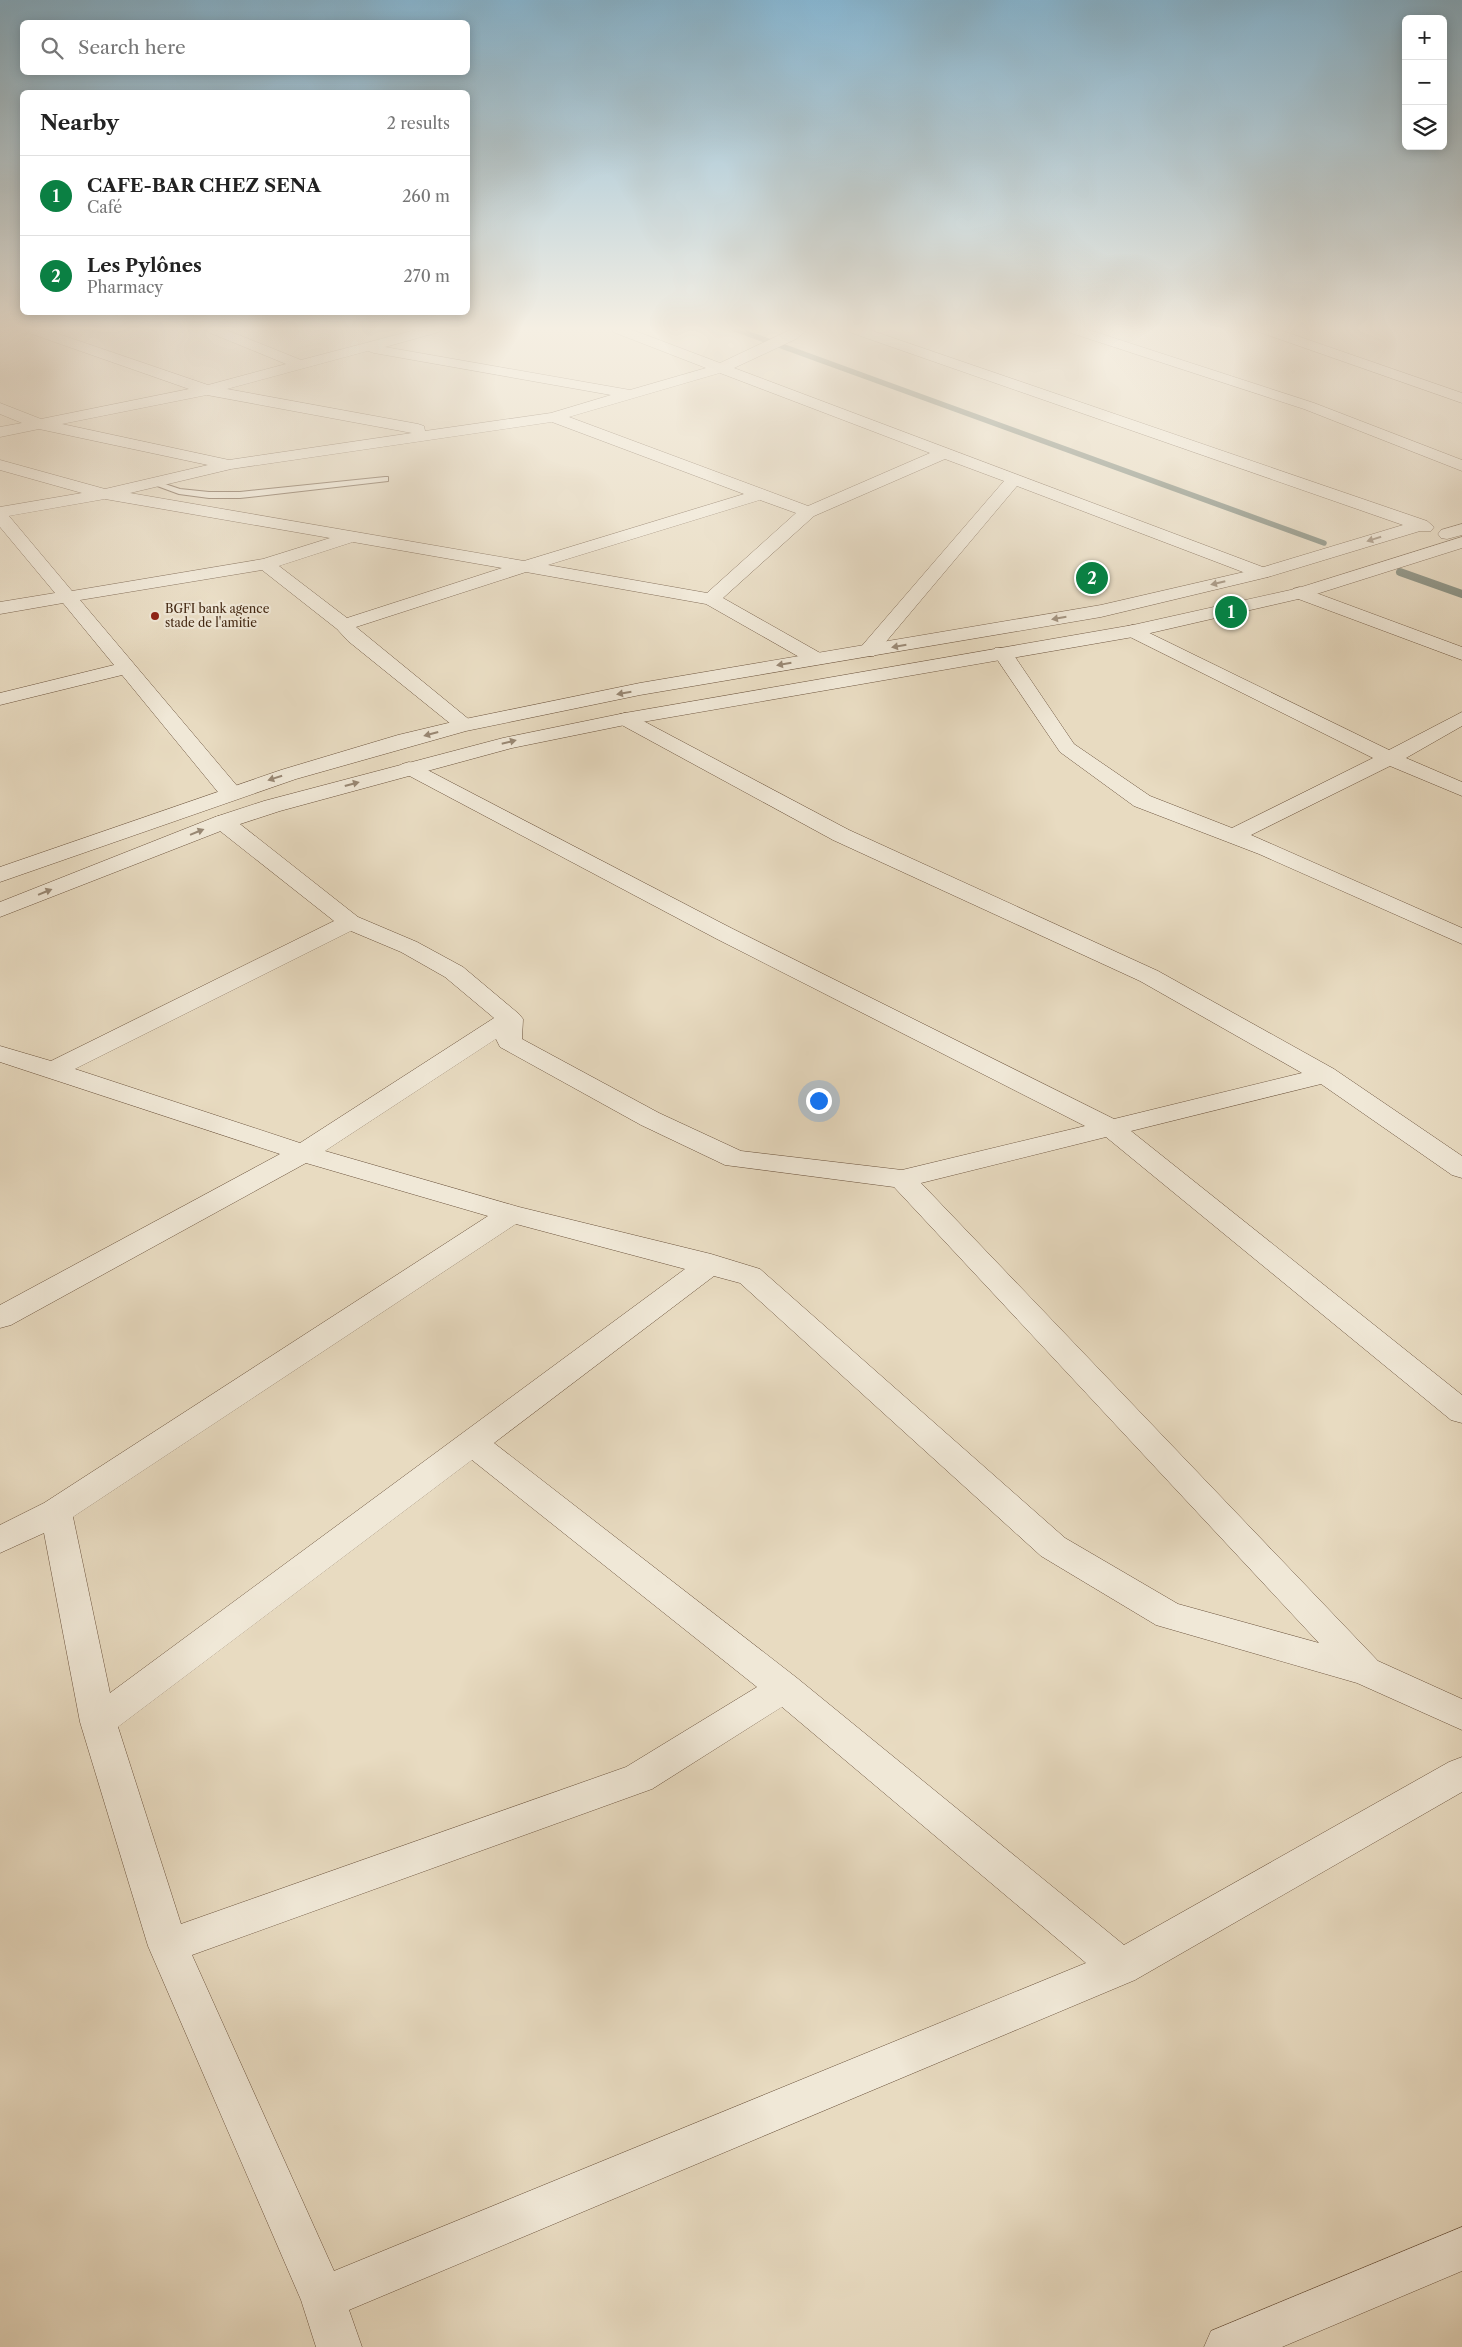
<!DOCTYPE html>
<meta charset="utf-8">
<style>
:root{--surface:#fff;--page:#f2f2f2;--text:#222;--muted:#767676;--line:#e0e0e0;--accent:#0b8043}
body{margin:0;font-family:"Libre Caslon Text",serif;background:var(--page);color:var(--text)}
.controls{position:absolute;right:15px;top:15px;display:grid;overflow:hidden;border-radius:8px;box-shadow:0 2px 12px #0003}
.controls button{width:45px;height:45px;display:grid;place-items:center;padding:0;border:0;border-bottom:1px solid var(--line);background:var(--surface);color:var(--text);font:25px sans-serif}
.you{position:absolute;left:818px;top:1100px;width:18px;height:18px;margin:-12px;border:4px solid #fff;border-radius:50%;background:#1a73e8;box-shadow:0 0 0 8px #1a73e833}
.badge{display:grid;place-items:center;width:32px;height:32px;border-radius:50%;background:var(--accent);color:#fff;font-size:16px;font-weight:700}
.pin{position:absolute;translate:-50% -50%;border:2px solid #fff;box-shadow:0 1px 5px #0006}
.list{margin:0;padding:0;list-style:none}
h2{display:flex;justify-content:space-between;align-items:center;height:65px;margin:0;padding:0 20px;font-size:21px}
h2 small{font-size:16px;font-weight:400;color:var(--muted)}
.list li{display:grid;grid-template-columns:32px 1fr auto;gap:15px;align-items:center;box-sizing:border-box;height:80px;padding:0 20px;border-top:1px solid var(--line)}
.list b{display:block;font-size:19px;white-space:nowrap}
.list p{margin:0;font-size:16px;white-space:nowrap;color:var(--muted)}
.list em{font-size:16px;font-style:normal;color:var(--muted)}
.icon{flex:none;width:28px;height:28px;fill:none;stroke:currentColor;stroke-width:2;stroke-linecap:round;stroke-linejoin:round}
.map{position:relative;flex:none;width:1462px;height:2347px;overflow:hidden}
.search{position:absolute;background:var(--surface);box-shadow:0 2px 12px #0003;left:20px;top:20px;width:450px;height:55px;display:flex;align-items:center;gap:12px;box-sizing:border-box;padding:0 18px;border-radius:8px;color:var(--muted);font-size:19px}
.panel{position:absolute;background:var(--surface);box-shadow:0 2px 12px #0003;left:20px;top:90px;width:450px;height:225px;border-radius:8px}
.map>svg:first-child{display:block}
</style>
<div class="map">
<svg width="1462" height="2347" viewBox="0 0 1462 2347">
<rect width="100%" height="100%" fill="#e8dbc1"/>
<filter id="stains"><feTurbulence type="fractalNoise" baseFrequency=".004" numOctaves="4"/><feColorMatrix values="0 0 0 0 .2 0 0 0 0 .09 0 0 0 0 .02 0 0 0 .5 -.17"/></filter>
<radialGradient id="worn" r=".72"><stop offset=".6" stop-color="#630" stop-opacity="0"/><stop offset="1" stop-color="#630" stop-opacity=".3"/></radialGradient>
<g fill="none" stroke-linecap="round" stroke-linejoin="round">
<path stroke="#758073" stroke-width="5.5" d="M735,329L1324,543"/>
<path stroke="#758073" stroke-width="8" d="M1400,572L1462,594"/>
<g stroke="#6c543e" stroke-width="2">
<path id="service" d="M385,477H388V481L240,498H209L179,494L149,483L153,480L180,489L209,492H240Z"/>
</g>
<g stroke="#6c543e" stroke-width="1">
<g id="minor">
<path d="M24,329H44L208,385L286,364L208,332L206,329H224L301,360L419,329H441L439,332L385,347L630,390L706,368L613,332L611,329H630L720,363L792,329H808L796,339L734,368L1268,569L1271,573L1268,577H1256L1017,486L874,656H860L857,652L860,648L1004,481L945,459L814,516L723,598L822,654L825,658L822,662H808L706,604L526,572L356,627L471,721L474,725L471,729L464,731L457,729L348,641L337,629L262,570L80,600L238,787L241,792L238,797L230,798L222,797L122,675L0,705V693L114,665L63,603L0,614V602L55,593L0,527V507L82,493L0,470V460L105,489L208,465L39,429L0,437V427L22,423L0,414V403L41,419L189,389L26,332ZM368,351L374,353L611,395L551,413L425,431L424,426L418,424L227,389ZM720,373L930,453L808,506L569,417ZM207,395L412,433L229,460L62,424ZM552,422L744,494L524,561L130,493L231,469ZM105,499L330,538L263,559L72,591L9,516ZM760,500L796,513L707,593L548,565ZM353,542L502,568L347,618L279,566Z"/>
<path d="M1066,329H1086L1314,403L1462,460V471L1304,409L1068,332Z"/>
<path d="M1257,329H1277L1462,393V403L1259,332Z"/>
<path d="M1453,329H1462V333L1455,332Z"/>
<path d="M1462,524V535L1447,539L1441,538L1438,534L1441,530Z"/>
<path d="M1300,587L1462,647V660L1293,597L1291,593L1293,589Z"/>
<path d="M1133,625L1389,750L1462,712V726L1406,758L1462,782V796L1390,766L1251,835L1462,928V944L1259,854L1134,806L1060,752L992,652L995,648H1009L1074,744L1150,796L1232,828L1373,758L1126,635L1124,631L1126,627Z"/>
<path d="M625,713L632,715L849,830L1158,971L1334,1069L1462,1156V1178L1452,1175L1321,1084L1131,1131L1462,1395V1423L1451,1420L1106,1137L921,1183L1378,1661L1462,1699V1730L1357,1683L1156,1625L1041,1556L740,1283L714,1276L494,1443L797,1678L1124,1945L1449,1762L1462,1757V1792L1135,1980L349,2310L362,2347H316L301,2300L148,1946L80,1722L44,1533L0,1553V1525L44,1503L488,1216L306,1163L11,1325L0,1328V1305L280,1154L0,1062V1046L51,1061L334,921L215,827L212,822L215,817L223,815L231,817L358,917L417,942L463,967L519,1014L523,1019L522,1039L659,1113L741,1151L902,1170L1085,1126L715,938L402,772L398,768L402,764L409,762L416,764L731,928L1114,1119L1302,1073L1140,981L833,840L618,723L615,719L618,715ZM351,931L401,952L445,977L494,1018L300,1143L75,1069ZM496,1039L500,1047L641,1125L725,1165L894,1187L1319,1643L1178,1604L1065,1538L760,1269L711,1254L519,1207L325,1151ZM516,1224L685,1269L110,1693L73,1517ZM472,1460L757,1687L626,1767L181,1924L118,1727ZM782,1707L1086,1963L334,2271L192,1955L652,1789Z"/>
<path d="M1462,2227V2271L1282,2347H1204L1211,2331Z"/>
</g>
</g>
<g stroke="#6c543e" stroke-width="1">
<g id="tertiary">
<path d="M847,329H867L1427,521L1434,527L1431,531H1420L1268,577L1101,617L640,695L466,731L296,779L0,882V867L281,770L398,735L465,719L640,683L1101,605L1257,569L1403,525L849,332Z"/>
<path d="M1462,537V548L1307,597L1133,637L625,725L512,748L280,811L231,827L0,917V902L215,817L264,801L503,738L625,713L1133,625L1295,589Z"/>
</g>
</g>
<use href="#service" fill="#f0e8d7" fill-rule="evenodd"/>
<use href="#minor" fill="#f0e8d7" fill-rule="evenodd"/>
<use href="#tertiary" fill="#f0e8d7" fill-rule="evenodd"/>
</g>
<defs><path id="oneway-solid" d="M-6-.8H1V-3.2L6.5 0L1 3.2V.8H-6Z" transform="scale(1.25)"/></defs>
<g fill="#998874">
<use href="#oneway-solid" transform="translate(1374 539) rotate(163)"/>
<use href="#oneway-solid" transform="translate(1218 583) rotate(167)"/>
<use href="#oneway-solid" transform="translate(1059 618) rotate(170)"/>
<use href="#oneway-solid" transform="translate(899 646) rotate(170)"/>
<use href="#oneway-solid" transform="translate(784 664) rotate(170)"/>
<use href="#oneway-solid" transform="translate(624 693) rotate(170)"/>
<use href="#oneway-solid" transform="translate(431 734) rotate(165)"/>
<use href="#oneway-solid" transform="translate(509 742) rotate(-14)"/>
<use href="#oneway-solid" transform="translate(275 778) rotate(162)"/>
<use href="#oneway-solid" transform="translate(352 784) rotate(-15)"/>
<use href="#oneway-solid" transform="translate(197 832) rotate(-22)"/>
<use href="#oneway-solid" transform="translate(45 892) rotate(-22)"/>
</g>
<linearGradient id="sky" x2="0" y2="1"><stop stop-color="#87b7d3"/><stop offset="0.5" stop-color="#f5efe3"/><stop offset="1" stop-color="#f5efe3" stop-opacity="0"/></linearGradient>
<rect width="1462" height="657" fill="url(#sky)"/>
<circle fill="#8f2418" stroke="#f0e8d7" stroke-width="2" cx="155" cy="616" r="5"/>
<g text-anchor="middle" stroke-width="4.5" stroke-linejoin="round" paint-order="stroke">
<g font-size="12" fill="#422712" stroke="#f0e8d7" text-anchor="start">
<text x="165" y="613">BGFI bank agence<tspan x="165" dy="14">stade de l'amitie</tspan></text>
</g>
</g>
<rect width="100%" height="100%" filter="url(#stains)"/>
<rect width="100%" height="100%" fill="url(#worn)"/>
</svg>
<div class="controls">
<button>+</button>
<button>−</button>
<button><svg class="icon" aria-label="layers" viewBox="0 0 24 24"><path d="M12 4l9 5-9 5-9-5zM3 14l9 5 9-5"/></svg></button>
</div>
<div class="you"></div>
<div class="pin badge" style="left:1231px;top:612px">1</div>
<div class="pin badge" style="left:1092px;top:578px">2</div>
<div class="search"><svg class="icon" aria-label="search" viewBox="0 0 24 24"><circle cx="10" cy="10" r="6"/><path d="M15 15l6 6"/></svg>Search here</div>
<section class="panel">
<h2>Nearby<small>2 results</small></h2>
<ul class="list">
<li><span class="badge">1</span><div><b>CAFE-BAR CHEZ SENA</b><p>Café</p></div><em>260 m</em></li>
<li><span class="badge">2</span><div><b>Les Pylônes</b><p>Pharmacy</p></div><em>270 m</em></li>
</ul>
</section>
</div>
